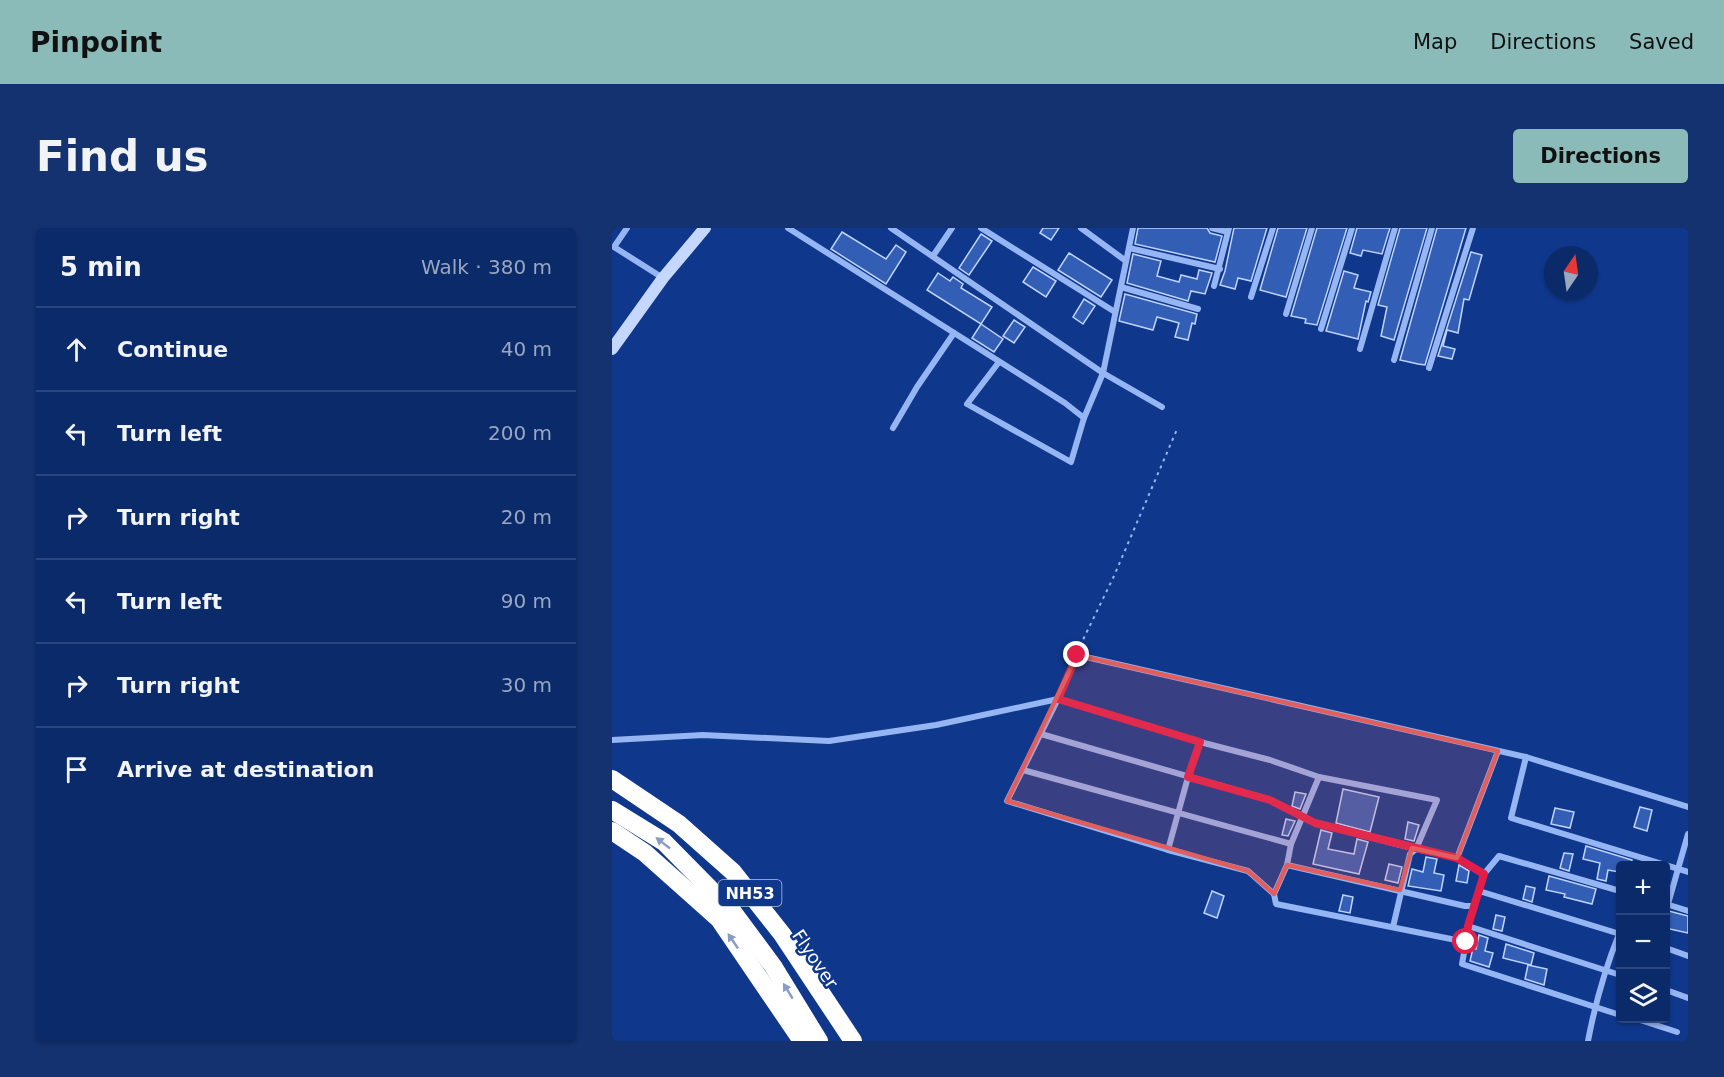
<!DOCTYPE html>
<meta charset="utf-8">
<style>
:root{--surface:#0b2a6a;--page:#143270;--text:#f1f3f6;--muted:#9aa7c1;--line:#2b467e;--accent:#8bbbb9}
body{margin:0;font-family:"DejaVu Sans",sans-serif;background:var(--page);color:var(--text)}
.controls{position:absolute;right:18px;bottom:18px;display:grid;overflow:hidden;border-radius:6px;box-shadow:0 2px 4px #0004}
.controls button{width:54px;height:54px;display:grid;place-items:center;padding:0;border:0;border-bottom:2px solid var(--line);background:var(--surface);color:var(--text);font:30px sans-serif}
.compass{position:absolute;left:932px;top:18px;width:54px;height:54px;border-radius:50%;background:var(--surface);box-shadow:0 2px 4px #0004;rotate:13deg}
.stop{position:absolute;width:18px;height:18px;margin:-14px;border:4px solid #e11d48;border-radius:50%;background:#fff}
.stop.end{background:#e11d48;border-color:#fff;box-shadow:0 2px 6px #0008}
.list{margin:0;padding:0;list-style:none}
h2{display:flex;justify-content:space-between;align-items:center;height:78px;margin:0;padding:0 24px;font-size:26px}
h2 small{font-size:20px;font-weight:400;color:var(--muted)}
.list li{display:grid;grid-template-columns:39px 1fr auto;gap:18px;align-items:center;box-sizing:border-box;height:84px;padding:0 24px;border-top:2px solid var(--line)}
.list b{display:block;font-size:22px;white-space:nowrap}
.list em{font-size:20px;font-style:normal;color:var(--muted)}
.icon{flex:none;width:33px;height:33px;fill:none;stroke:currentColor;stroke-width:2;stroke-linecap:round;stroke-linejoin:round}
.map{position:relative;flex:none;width:1076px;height:813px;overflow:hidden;border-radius:6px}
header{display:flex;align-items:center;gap:36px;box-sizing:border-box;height:84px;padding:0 30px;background:var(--accent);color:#111}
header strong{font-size:28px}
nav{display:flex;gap:33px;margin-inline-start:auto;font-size:21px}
.intro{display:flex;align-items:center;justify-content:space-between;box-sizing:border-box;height:144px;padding:0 36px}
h1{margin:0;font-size:42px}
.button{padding:15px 27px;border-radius:6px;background:var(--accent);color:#111;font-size:21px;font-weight:700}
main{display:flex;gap:36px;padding:0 36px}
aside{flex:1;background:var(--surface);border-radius:6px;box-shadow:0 2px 4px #0004}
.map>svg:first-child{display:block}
</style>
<header>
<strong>Pinpoint</strong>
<nav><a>Map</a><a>Directions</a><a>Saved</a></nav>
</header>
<div class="intro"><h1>Find us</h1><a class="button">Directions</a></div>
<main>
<aside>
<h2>5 min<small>Walk · 380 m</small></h2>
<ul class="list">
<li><svg class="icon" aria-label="ahead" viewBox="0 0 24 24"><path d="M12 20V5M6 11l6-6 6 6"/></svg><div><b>Continue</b></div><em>40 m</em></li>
<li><svg class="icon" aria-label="left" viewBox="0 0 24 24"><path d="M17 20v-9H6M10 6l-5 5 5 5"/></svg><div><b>Turn left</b></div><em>200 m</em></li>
<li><svg class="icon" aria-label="right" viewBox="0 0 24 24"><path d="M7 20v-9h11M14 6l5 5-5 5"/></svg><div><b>Turn right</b></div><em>20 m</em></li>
<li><svg class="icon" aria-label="left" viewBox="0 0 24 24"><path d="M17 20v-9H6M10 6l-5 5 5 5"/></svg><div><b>Turn left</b></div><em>90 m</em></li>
<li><svg class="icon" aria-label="right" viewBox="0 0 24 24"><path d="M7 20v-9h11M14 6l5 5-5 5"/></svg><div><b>Turn right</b></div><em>30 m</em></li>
<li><svg class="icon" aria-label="arrive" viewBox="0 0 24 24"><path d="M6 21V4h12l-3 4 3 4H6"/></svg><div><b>Arrive at destination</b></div></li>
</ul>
</aside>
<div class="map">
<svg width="1076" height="813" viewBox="0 0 1076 813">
<rect width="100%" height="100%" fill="#0f388d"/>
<g fill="#335eb5" stroke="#bed3fe" stroke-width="1.5">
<path d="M431,0H447L439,12L428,5Z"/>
<path d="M526,0H595L598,5L610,8L603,34L523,16Z"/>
<path d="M622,0H655L639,53L626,50L623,61L608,57L613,43Z"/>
<path d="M666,0H695L674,69L648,62Z"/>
<path d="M705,0H735L705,97L693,95L694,91L679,88Z"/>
<path d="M745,0H778L770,26L751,22L749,28L738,25Z"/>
<path d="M788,0H815L782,112L769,108L775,79L766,77Z"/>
<path d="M825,0H854L813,137L806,136L788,132Z"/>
<path d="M230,4L274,31L284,17L294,24L274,56L219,21Z"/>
<path d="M369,6L380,13L357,47L347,40Z"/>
<path d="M859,24L870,27L857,72L852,71L846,105L835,102L831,118L843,121L840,131L826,128Z"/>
<path d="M457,25L500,52L489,69L446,42Z"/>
<path d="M521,26L549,33L545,48L567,54L569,47L585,51L587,42L600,45L593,66L579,63L576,73L515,55Z"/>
<path d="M421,39L444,53L434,69L411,54Z"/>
<path d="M732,43L746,47L742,60L759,64L756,74L754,73L746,111L714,103Z"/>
<path d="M326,45L338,53L341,49L351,56L349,60L380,79L369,96L315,62Z"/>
<path d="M513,66L585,86L583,96L580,95L576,112L563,109L567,95L545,89L541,102L507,93Z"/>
<path d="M472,71L483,78L471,96L461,89Z"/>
<path d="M402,92L413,99L402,115L391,108Z"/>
<path d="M369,96L391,111L382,124L360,110Z"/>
<path d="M731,561L767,569L758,604L724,595Z"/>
<path d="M683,564L694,566L688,581L680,578Z"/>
<path d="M1028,579L1040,582L1035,603L1022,599Z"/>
<path d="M943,580L962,584L958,600L939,596Z"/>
<path d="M674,591L683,593L676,608L670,607Z"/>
<path d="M796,594L807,597L802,613L793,611Z"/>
<path d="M709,602L720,605L716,621L742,626L745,611L756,614L747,646L701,636Z"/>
<path d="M974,618L1020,632L1018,638H1008V644L996,642L994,653L985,651L988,635L971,631Z"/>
<path d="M952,625L961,626L957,643L948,640Z"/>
<path d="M814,629L825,631L822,645L832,647L829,663L796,658L800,641L811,644Z"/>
<path d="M777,636L790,639L786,655L773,652Z"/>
<path d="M847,637L857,643L855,655L844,653Z"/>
<path d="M937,648L984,661L980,676L952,669L953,666L934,662Z"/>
<path d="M914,658L923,660L920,674L911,671Z"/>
<path d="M600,663L612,668L605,690L592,685Z"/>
<path d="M731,667L741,669L738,685L727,683Z"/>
<path d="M1053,682L1076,688V705L1053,700Z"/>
<path d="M884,687L893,689L890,703L881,701Z"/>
<path d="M867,707L876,710L873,723L881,725L877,739L858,733L861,720L864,721Z"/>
<path d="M894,716L922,725L919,737L891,730Z"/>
<path d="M916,737L935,741L932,757L913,751Z"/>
</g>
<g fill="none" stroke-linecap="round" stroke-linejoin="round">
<path stroke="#96b5f3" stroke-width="2" stroke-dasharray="3 4.5" stroke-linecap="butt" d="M468,418L502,348L566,199"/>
<g stroke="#96b5f3" stroke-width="6">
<path d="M15,0L2,19L51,50"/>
<path d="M176,0L453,175L472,190L491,145L550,179"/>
<path d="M279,0L491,145L521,0"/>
<path d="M369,0L503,84"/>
<path d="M469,0L514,33"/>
<path d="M600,0L616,4"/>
<path d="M517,20L608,41"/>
<path d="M321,28L340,0"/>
<path d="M602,58L617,0"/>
<path d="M509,59L586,81"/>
<path d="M639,69L661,0"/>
<path d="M674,86L700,0"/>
<path d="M709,101L740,0"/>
<path d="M748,121L783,0"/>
<path d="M782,132L820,0"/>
<path d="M387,134L355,176L459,234L472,190"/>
<path d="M817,140L861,0"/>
<path d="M281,200L305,159L342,105"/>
<path d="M429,506L658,572L703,595L804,621L798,626L781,699"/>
<path d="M0,512L91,507L217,513L324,497L446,471L588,514L658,532L707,549L825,572L804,621L845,630L886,523"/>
<path d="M914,529L899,590L1076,644"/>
<path d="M411,542L679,616"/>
<path d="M556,622L576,549L588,514"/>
<path d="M845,630L872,646L856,698L854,714L664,676L662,666L636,643L556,622L395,573L446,471L465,427L914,529L1076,579"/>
<path d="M675,637L853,678H863"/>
<path d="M872,646L887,628L1008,663"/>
<path d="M867,663L1008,706"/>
<path d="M662,666L675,637L679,616L707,549"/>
<path d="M1054,676L1076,683"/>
<path d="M1056,676L1076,606"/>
<path d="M856,698L1008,747"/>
<path d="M854,714L850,736L1008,787"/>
<path d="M1054,720L1076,728"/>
<path d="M1054,762L1076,770"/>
<path d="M1022,790L1065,804"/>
<path d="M976,813C983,776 993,741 1007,706"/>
</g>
<path stroke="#c5d7fd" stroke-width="12" d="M0,121L51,50L93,0"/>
<g stroke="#fff" stroke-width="18">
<path d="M0,551L67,596L121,644L170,706L241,813"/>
<path d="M0,582L52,614L121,684L161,738L207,813"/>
<path d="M0,603L33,625L107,691L190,813"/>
</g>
</g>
<defs><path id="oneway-solid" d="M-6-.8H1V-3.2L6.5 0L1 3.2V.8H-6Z" transform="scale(1.5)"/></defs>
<g fill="#879cc6">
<use href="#oneway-solid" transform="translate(51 615) rotate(-142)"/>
<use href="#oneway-solid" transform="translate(121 713) rotate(-124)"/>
<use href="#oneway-solid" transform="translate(176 763) rotate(-121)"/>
</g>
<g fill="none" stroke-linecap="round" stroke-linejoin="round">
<path stroke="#e11d48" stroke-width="8" d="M465,427L446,471L588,514L576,549L658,572L703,595L845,630L872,646L856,698L854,714"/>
</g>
<path fill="#e05e5e" fill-opacity="0.2" stroke="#e05e5e" stroke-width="4.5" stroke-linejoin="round" d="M465,427L886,523L845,630L800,620L788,662L675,637L662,666L636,643L395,573Z"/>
<g text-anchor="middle" stroke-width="5" stroke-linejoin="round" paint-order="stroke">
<rect fill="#0f388d" stroke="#b7c3dd" stroke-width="1.5" x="106.5" y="652" width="63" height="26" rx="4.5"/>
<g font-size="16" font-weight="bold" fill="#fff">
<text x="138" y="671">NH53</text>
</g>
<g font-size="18" fill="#fff" stroke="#0f388d">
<text transform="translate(203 731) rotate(56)" y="6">Flyover</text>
</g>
</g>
</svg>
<div class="controls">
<button>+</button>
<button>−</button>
<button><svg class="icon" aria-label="layers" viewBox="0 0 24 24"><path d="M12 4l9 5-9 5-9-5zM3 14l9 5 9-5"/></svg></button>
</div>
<svg class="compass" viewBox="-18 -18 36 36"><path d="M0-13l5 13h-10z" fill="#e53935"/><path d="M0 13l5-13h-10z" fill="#9aa7c1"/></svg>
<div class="stop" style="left:854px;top:714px"></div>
<div class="stop end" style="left:465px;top:427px"></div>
</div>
</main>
